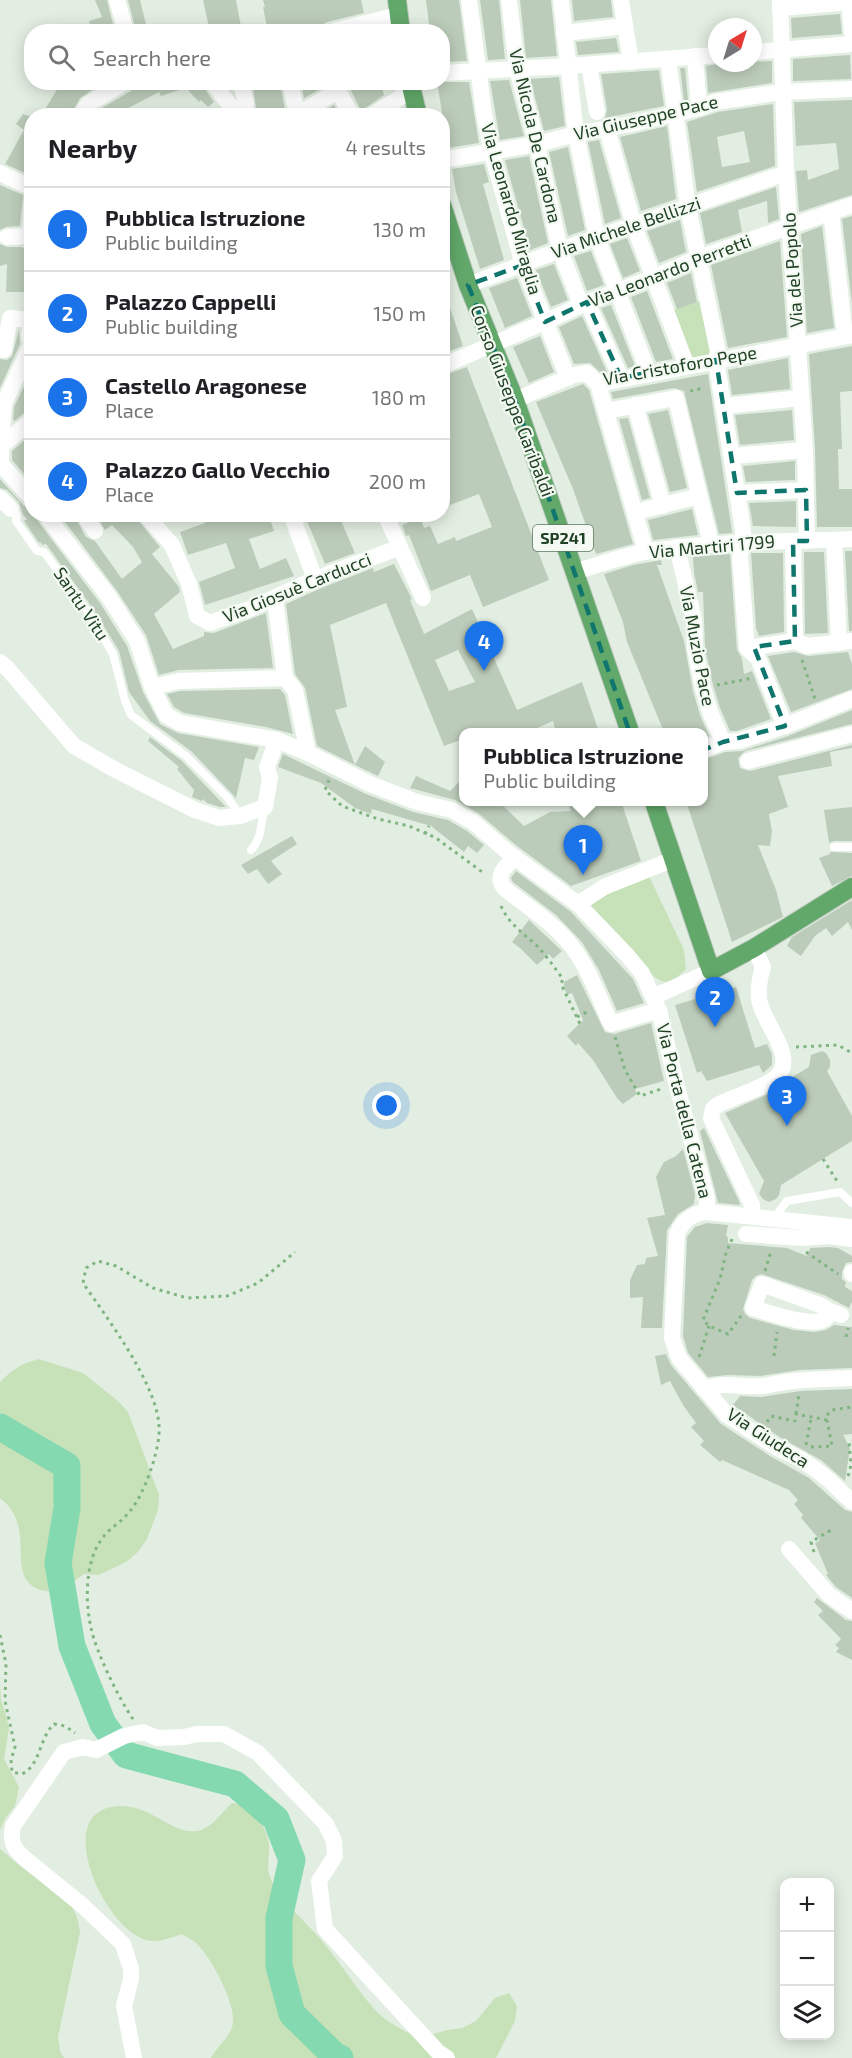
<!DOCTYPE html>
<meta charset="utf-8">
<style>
:root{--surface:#fff;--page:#f6f6f6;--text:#202124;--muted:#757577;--line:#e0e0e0;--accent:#1a73e8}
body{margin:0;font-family:"Exo 2",sans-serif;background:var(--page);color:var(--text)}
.controls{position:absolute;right:18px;bottom:18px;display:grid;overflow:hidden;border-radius:12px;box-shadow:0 3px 15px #0003}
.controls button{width:54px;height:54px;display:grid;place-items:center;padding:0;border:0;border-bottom:2px solid var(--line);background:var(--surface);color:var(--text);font:30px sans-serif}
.compass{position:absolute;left:708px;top:18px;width:54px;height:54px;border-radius:50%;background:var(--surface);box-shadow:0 3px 15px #0003;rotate:38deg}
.you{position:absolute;left:387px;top:1106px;width:21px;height:21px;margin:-15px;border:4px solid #fff;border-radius:50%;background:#1a73e8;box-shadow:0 0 0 9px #1a73e833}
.badge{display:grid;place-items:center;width:39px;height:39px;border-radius:50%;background:var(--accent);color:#fff;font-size:20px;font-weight:700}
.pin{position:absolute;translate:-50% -50px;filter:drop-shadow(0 2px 3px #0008)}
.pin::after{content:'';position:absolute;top:32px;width:21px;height:18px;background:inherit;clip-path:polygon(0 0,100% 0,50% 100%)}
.popup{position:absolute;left:459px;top:728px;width:249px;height:78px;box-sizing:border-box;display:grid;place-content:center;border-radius:12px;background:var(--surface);filter:drop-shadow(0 2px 4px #0005);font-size:20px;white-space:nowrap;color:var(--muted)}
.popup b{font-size:22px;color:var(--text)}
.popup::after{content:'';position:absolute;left:50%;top:100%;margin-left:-12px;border:12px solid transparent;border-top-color:var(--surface)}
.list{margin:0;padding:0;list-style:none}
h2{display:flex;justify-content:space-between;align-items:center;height:78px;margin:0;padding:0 24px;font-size:26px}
h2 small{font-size:20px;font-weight:400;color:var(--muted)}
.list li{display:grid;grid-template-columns:39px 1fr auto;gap:18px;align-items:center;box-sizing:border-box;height:84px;padding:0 24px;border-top:2px solid var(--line)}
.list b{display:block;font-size:22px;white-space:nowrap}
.list p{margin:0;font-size:20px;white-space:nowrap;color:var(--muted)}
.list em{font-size:20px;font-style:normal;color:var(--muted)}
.icon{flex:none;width:33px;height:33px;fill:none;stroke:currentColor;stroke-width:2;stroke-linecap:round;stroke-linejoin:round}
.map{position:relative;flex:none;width:852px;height:2058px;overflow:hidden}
.search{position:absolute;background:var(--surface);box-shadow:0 3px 15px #0003;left:24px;top:24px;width:426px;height:66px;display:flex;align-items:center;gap:15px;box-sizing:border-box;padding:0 21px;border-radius:24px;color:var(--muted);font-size:22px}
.panel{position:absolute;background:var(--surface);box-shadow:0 3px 15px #0003;left:24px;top:108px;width:426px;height:414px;border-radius:24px}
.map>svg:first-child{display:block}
</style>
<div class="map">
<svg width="852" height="2058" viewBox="0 0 852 2058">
<rect width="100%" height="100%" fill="#e3eee2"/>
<g fill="#c7e1b9">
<path d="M700,301L713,355L688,359L670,311Z"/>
<path d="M648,874L684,950L686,969C681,974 674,981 667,982C651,984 602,920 590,906L603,893Z"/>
<path d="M39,1359L83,1373L118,1401L128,1412L159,1495L158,1510L147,1539L138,1552L126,1562L99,1575L84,1574L59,1592C49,1592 36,1591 29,1583C11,1564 34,1524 0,1498V1382C12,1370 22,1363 39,1359Z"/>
<path d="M0,1682L1,1700L6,1715L9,1729L4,1759L19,1787L15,1806L6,1817L0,1830Z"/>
<path d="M232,1803L247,1805C257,1816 268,1830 269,1845C270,1856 266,1866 270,1877C278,1900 307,1922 322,1941C341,1963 356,1989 376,2011C387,2023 404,2030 418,2038L448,2030L462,2028L476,2021L495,1998L509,1993L517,2006L515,2021L496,2058H211C217,2046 232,2036 233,2022C235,2002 210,1955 195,1942C191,1939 186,1937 182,1934C173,1937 160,1942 151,1941C113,1936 69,1850 92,1818C96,1813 104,1808 111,1807C149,1800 169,1835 197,1831C211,1829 221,1813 232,1803Z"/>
<path d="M0,1849C11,1858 22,1868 34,1876C58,1895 76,1898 80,1932L58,2037L60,2051L64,2058H0Z"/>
</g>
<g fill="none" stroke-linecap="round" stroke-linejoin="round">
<path stroke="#84d9b1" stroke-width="27" d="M0,1427L67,1466V1508L58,1563L72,1646L103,1724L126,1755L235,1784L276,1819L292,1860L279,1918V1966L292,2014L335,2056L340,2058"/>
</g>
<g fill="#bcccba" fill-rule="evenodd">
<path d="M95,0H107L115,32H91L89,21L102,17Z"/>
<path d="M128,0H140L148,32H136Z"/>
<path d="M203,0H236L242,32H210Z"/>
<path d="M263,0H361L364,13L327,22L322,25L320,32H268L263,7H265Z"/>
<path d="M426,0H459L467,61L442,62V32H430Z"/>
<path d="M480,0H499L505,59L488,60Z"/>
<path d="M520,0H551L557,56L526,58Z"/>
<path d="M572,0H611L613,17L574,21Z"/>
<path d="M840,14L842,34L792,38L791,18Z"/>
<path d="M616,38L619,52L578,55L576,42Z"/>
<path d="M850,55L851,79L793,81V59Z"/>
<path d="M772,61V83L708,93L706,66L724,63Z"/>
<path d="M680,68H685L688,100L684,101Z"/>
<path d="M659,70L664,106L605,118L607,110L601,74Z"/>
<path d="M559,77L565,126L544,131L530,79Z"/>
<path d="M509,80L524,136L500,140L490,81Z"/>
<path d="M66,82H104L80,98L70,116H41L58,88L61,90Z"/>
<path d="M135,82H202L204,88L214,102L208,107L201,100L199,102L186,88L161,96L159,92L113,116H93L95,112L131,91Z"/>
<path d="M252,82H280L285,110L284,116H248L256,107Z"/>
<path d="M301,82H326V86L304,98Z"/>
<path d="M347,82H380L384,95L361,111Z"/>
<path d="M437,82H469L479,143L448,148Z"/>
<path d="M852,100V195L799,212L796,171L807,170L808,180L839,169L836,143L796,146L794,102Z"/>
<path d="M773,104L775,166L697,192L687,122L718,112ZM744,131L750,162L722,167L717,137Z"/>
<path d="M334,105L340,116H316Z"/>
<path d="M23,114L32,117V176L5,164L24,130L16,124Z"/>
<path d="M667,126L676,199L641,211L620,137Z"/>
<path d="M599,140L621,218L605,224L588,142Z"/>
<path d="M568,147L585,230L568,236L549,152Z"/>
<path d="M529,156L548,243L530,250L505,160Z"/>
<path d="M484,164L489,182L483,184L504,260L480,269L456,192L452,169Z"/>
<path d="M0,185L23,195L20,226L6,227L0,230Z"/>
<path d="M776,187L779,219L768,223L767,201L738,210L742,232L706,244L700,213Z"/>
<path d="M852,216V304L842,219Z"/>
<path d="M680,220L686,252L659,263L647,231Z"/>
<path d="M822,226L834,328L807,333L801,234Z"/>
<path d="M627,238L640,271L623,278L610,244Z"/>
<path d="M780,241L787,337L728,348L711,265Z"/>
<path d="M0,244L7,247H22L29,253L30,292H6L7,264L0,266Z"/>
<path d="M591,251L604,285L587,291L574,256Z"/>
<path d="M554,264L568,300L551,307L536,270Z"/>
<path d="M691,273L697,302L677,309L667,283Z"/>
<path d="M517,278L532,316L505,328L489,288Z"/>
<path d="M647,291L673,359L656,362L631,297Z"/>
<path d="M442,293H445L463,346L442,354Z"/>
<path d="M611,305L635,366L628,368L601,308Z"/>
<path d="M582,316L607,372L601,373L590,363L574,364L559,327Z"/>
<path d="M19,329L20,344L0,388V359L7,360L12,356Z"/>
<path d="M540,336L554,372L529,383L513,347Z"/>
<path d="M852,346V391L840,392L842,449H838L839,489H852V527H817L815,449L809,354Z"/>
<path d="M788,358L790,389L732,395L728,370Z"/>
<path d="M467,367L549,580L483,607L470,575L431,591L409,535L406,536L402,525L420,518L424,528L430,526L438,544L455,537L456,541L492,527L479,494L450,505L442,483V376Z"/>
<path d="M32,370V410L25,412L15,421L13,419L14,407Z"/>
<path d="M708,374L732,531V533L719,534L684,391L674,388L613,399L611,392Z"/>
<path d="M583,384L589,390L633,544L596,554L573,489L536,402Z"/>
<path d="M668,410L687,488L670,492L648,414Z"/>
<path d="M792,410L794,440L740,445L735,415Z"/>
<path d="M628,418L650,498L642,500L619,419Z"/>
<path d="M32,434V483L12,460V451Z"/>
<path d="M795,461V480L746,482L743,466Z"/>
<path d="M0,479L24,506L32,509V516L35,514L37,520L100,603L127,646L143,692L160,724L178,733L259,747L254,760L245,758L236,798L191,751L150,721L129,692L119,651L94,610L49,548L46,544L43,545L40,542L39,543L24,521L27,519L23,515L19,502L7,490L0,488Z"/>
<path d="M796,501V527L753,526L749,503Z"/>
<path d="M692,509L698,535L653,540L648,520Z"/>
<path d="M59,514H73L86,537L95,541L122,579L142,562L133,547L112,525L105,530L96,514H133L160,547L152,554L179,587L180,592L154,614L173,649L204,636V632L214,633L266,613L273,668L179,670L159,675L146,635L117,591Z"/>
<path d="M202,514H268L274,531L249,539L260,569L286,558L294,576L205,605L199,582L235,568L226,543L188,555L180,532L205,523Z"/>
<path d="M304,514H338L355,553L325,564Z"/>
<path d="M845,551H852V631H849Z"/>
<path d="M804,552H824L828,633L805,634Z"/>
<path d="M751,553H783L784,632L759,636L756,628Z"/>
<path d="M730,554L737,650L742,658L744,674L752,671L771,719L737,731H730L720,708L713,685L705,648L703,592H698L694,573L693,557Z"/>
<path d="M661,560L662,565H657L684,641L693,691L700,715L709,736L703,739V732H664L627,642L623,622L604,574L633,565Z"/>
<path d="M394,564L412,599L410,600L424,634L472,609L517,710L582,682L599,732H556L553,721L528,732H463V739L444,746L386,603L330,625L347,707L335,710L355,765L317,746L305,688L295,674L286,604L319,589L373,568L374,572ZM458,650L475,682L449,691L435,660Z"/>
<path d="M794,652L808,656L848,652L852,664V689L791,712L768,656Z"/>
<path d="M280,689L285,695L293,734L266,727L184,713L174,707L167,694L180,691Z"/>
<path d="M852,710V724L745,751L738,758L740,768L750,771L852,745V748L830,752L832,766L778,776L788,807L769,814L772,831L770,846L758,845L776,890L783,917L732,942L686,801H703V760L725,752L742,751L788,736Z"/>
<path d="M150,737L182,761L226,807H220L207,803L203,799L202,801L192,797L194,790L177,769L179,767L148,741Z"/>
<path d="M365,746L385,762L378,776L355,765Z"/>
<path d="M283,754L366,794L413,812L448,820L467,831L484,845L477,853L468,846L464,852L431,826L372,809L371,814L355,808L321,783L278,767Z"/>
<path d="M416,776L450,791L463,778V801H498L524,826L550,812L571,811L567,801H621L641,861L571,886L517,846L478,813L455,800L410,788Z"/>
<path d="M852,807V841H834L829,843L824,810Z"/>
<path d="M292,836L297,844L271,861L282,874L268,884L257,869L248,874L241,865Z"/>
<path d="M830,852L852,853V876L832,886L819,858L830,854Z"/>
<path d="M516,871L571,912L633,979L644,1003L617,1011L599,970L582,942L556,915L513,882L511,878Z"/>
<path d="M852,900V930L848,922L832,936L826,928L815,936L801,956L787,946L792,937Z"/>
<path d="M529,920L562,951L553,959L549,954L537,965L521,949L512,942Z"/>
<path d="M577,975L605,1032L614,1034L651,1023L664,1081L635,1089L637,1094L623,1104L617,1098L593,1060L578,1043L576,1046L567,1036L583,1020L572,993L567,995L564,987V982Z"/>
<path d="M736,987L755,1048L767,1044L772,1054V1065L763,1073L759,1065L707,1081L701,1071L697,1073L675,1005Z"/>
<path d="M822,1051L826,1053L830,1060V1067L827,1071L852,1116V1141L781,1185L779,1195L776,1199L769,1202L763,1199L759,1194L764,1181L725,1113L775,1091L787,1080L809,1067L811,1055Z"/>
<path d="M704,1128L739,1201L740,1205L718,1203L700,1131Z"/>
<path d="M683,1149L695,1194L694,1204L678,1214L667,1230L662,1328H641L643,1297L630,1298V1280L637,1265L645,1264L646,1258L658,1256L647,1218L665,1215L656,1177L664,1162L676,1156Z"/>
<path d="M707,1223L728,1225L726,1236L728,1237V1243L787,1248L807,1256L810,1248L829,1247L838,1248L852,1256V1262L846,1263L842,1272V1279L846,1282L845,1287L852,1291V1302L849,1308L824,1295L761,1274L756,1276L752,1280L743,1309L745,1314L750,1318L794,1330L814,1332L826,1330L834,1325L852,1327V1368L799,1370L760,1376L728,1375L708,1377L688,1353L683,1336L687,1237L695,1227Z"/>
<path d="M666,1354L671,1365L721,1424L770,1456L809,1478L845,1510L852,1512V1598L836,1587L826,1575L828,1574L815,1543L820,1540L801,1518L803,1515L794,1504L798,1500L789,1490L722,1460L720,1462L700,1445L704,1441L691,1427L696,1423L683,1405L670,1381L661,1385L655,1356Z"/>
<path d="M852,1389V1434L843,1435L850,1448L845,1481L821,1460L781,1438L733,1405L740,1396L761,1397L801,1391Z"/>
<path d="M817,1598L846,1620L852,1621V1660L836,1652L839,1648L835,1645L841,1639L818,1615L823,1611L814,1602Z"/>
</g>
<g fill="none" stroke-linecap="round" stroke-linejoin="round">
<g stroke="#c1cac1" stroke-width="20">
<g id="primary">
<path d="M397,0L401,32"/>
<path d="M410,82L418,116"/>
<path d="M442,205L468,285L515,400L630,732"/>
<path d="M654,802L711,971L754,948L852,887"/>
</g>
</g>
<g stroke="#7fb582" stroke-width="3" stroke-dasharray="3 4.5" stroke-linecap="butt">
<path d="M690,391L704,388"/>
<path d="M802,660L815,699"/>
<path d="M717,685L748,679L747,676"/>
<path d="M329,780L325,790L342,806L378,819L409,826L436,838L485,874"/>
<path d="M425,834L429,826"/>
<path d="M501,906C509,924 522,932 536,945C546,955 554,967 563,979L561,984L581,1026"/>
<path d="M577,1017L589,1011"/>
<path d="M615,1037L625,1070L640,1096L661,1089"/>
<path d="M796,1047L838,1045L852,1053"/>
<path d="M823,1159L837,1181"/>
<path d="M732,1239L726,1253L720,1279L703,1320L709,1326L728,1334L741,1316"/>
<path d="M806,1252L838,1274"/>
<path d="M765,1271L771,1251"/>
<path d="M846,1337L848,1328"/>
<path d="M774,1356L777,1332"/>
<path d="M699,1357L709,1326"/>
<path d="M796,1414L799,1394"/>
<path d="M767,1422L771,1416L795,1421L796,1414L827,1420L828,1414L832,1410L852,1407"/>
<path d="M806,1445L811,1418"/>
<path d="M811,1447L832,1446L827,1420"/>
<path d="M848,1476L851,1465L849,1442L852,1441"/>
<path d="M814,1552L811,1542L831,1530"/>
<path d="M0,1635L6,1664L5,1701L15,1747L11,1760L12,1772L22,1774C41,1765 39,1738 54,1724L65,1726L75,1733"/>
<path d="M133,1719C119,1699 96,1652 91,1628C85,1601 85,1563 101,1540C109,1528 122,1522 130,1511C144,1495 161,1448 159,1426C157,1384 107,1318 83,1283L86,1268L98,1261L116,1266L153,1288L187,1298L227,1296L258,1283L295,1252"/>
</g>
<g stroke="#fff" stroke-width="8">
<path d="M11,509L17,515L16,521L37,551L44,552L89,613L113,654L125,701L131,715L186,756L228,798L240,815"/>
<path d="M834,847H852"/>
<path d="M251,850C263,837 260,823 265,808"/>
<path d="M774,1218L787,1201L840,1192L852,1203"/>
</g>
<g stroke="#fff" stroke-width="16">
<path d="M117,0L126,32"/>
<path d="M469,0L484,113L492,153L523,265L568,378"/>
<path d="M509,0L517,69L537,144L560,250L581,305"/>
<path d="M561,0L576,134L597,238L649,374"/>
<path d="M621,0L631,62"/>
<path d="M780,0L786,173L805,450L807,541"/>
<path d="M849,0L852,33"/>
<path d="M780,8L852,2"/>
<path d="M330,32L398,15"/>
<path d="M564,33L625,26"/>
<path d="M753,52L852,44"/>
<path d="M695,56L699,108"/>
<path d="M668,59L688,207L718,352L716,360L743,530V543L740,556L747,648L758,658L785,726"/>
<path d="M589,65L597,112"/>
<path d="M442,73L569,66L717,55"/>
<path d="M212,82L238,116"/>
<path d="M290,82L297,114"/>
<path d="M336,82L338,91L352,116"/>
<path d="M235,111L246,104L241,82"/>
<path d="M80,116L88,104L125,82"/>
<path d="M294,116L338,91"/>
<path d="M370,116L411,91"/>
<path d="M607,129L634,226L687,366"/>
<path d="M442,160L537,144L576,134L631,124L699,108L715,102L782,92L852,89"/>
<path d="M0,173L32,188"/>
<path d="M32,199L30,236L32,243"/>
<path d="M831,212L845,336"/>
<path d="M7,237L30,236"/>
<path d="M468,285L560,250L786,173"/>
<path d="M587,302L621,378"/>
<path d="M32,317L29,335L31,345L4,404L1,446V464L32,499"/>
<path d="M4,350L10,318L30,320"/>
<path d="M442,366L545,322L581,305L652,278L698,258L852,205"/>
<path d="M598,384L646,552"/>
<path d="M515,400L574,375L587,373L598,384L852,335"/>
<path d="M635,405L663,506"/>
<path d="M724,406L801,398"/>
<path d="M606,411L676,398L711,544"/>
<path d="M1,446L32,420"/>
<path d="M732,456L805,450"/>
<path d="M737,493L806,490"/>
<path d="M0,498L11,509"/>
<path d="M636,512L699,496"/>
<path d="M45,514L109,597L137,641L152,687L166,715L180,723L277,740L308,753L370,784L417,802L452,810L473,822L510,854L578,904"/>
<path d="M83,514L95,531"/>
<path d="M145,514L172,545L189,584L197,616L210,623L252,608L315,579L398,548"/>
<path d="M291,514L315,579"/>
<path d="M385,514L423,598"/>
<path d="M834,540L839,643"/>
<path d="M793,541L795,641"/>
<path d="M677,547L694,620L695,649L703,688L710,712L723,742"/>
<path d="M574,572C599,565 624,555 650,551C717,541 785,542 852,539"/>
<path d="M275,598L285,678"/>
<path d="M747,648L795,641L807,646L852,641"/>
<path d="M0,662L7,668L74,746L112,768L195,810L219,818L240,816L265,807L270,778L267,767L277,740"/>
<path d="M285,678L295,690L308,753"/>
<path d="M152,687L179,681L285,678"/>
<path d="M703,750L723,742L739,741L785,726L852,699"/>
<path d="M748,761L852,734"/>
<path d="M514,857C505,868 494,876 505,889C528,907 555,924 573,948C590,971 599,998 611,1024L659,1010"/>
<path d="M674,859L604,887L578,904L627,955L642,973L653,997L659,1010L677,1087L707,1198V1212"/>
<path d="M653,997L711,971"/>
<path d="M753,1216L752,1205L711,1118L713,1109L716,1106C733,1096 761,1090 775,1078C800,1059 762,1023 759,999C758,988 760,977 763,967L754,948"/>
<path d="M852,1227L707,1212C693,1213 682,1221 677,1234L672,1338L679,1358L727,1415L776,1447L800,1459L815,1469L829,1480L852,1502"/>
<path d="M746,1234L801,1238L829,1236L852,1239"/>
<path d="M852,1272V1274"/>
<path d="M830,1311C828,1316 826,1320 820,1321C804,1325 769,1313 753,1308L762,1284L820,1305L830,1311L841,1315"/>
<path d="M704,1389C724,1380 748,1390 769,1385C796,1379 824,1379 852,1378"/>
<path d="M789,1549L829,1595L852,1611"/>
<path d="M134,2058L124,2006L131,1979V1969L123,1944L82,1905L24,1858C13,1848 10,1841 13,1826L64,1752L83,1747L96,1750L124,1736L143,1732L157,1738L184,1737L197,1734H224L258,1753L326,1824L334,1841L335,1856L319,1881L325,1929L438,2052L447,2058"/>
</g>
<use href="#primary" stroke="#62a86a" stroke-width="18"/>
</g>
<path fill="none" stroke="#0f766e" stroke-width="4.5" stroke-dasharray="12 8" stroke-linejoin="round" d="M523,265L545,322L587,302L621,378L716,360L737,493L806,490L807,541H793L795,641L754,647L785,726L723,742L644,774L515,400L468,285Z"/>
<g text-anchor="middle" stroke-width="4.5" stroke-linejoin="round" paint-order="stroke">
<rect fill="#f4faf3" stroke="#607861" stroke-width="1.5" x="533" y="525" width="60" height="26" rx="4.5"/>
<g font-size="16" font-weight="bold" fill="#204123">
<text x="563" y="544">SP241</text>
</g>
<g font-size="18" fill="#204123" stroke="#f4faf3">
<text transform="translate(646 118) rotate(-13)" y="6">Via Giuseppe Pace</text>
<text transform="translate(535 136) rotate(77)" y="6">Via Nicola De Cardona</text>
<text transform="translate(511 209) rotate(74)" y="6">Via Leonardo Miraglia</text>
<text transform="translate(626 228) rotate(-19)" y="6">Via Michele Bellizzi</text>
<text transform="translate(793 270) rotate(-94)" y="6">Via del Popolo</text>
<text transform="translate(670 271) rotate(-21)" y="6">Via Leonardo Perretti</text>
<text transform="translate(680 366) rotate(-10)" y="6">Via Cristoforo Pepe</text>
<text transform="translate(512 401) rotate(69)" y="6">Corso Giuseppe Garibaldi</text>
<text transform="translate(712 547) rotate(-5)" y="6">Via Martiri 1799</text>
<text transform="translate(297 588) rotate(-22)" y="6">Via Giosuè Carducci</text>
<text transform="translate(81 604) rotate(56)" y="6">Santu Vitu</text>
<text transform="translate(697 646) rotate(79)" y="6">Via Muzio Pace</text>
<text transform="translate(684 1111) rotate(76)" y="6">Via Porta della Catena</text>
<text transform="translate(768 1438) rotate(33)" y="6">Via Giudeca</text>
</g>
</g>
</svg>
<div class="controls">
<button>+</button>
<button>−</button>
<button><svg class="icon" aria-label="layers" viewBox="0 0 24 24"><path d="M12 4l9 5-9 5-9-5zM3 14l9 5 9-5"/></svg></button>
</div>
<svg class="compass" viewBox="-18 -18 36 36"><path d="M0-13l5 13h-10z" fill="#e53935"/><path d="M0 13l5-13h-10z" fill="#757577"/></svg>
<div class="you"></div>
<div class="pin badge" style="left:583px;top:875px">1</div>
<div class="popup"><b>Pubblica Istruzione</b>Public building</div>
<div class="pin badge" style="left:715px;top:1027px">2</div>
<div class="pin badge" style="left:787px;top:1126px">3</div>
<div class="pin badge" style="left:484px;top:671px">4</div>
<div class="search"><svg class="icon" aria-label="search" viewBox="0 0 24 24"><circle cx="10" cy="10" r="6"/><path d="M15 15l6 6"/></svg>Search here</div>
<section class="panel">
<h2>Nearby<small>4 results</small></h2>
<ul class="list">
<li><span class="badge">1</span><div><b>Pubblica Istruzione</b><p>Public building</p></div><em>130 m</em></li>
<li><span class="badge">2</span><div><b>Palazzo Cappelli</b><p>Public building</p></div><em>150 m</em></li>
<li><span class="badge">3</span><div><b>Castello Aragonese</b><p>Place</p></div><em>180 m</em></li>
<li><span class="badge">4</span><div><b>Palazzo Gallo Vecchio</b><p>Place</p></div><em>200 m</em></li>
</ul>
</section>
</div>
